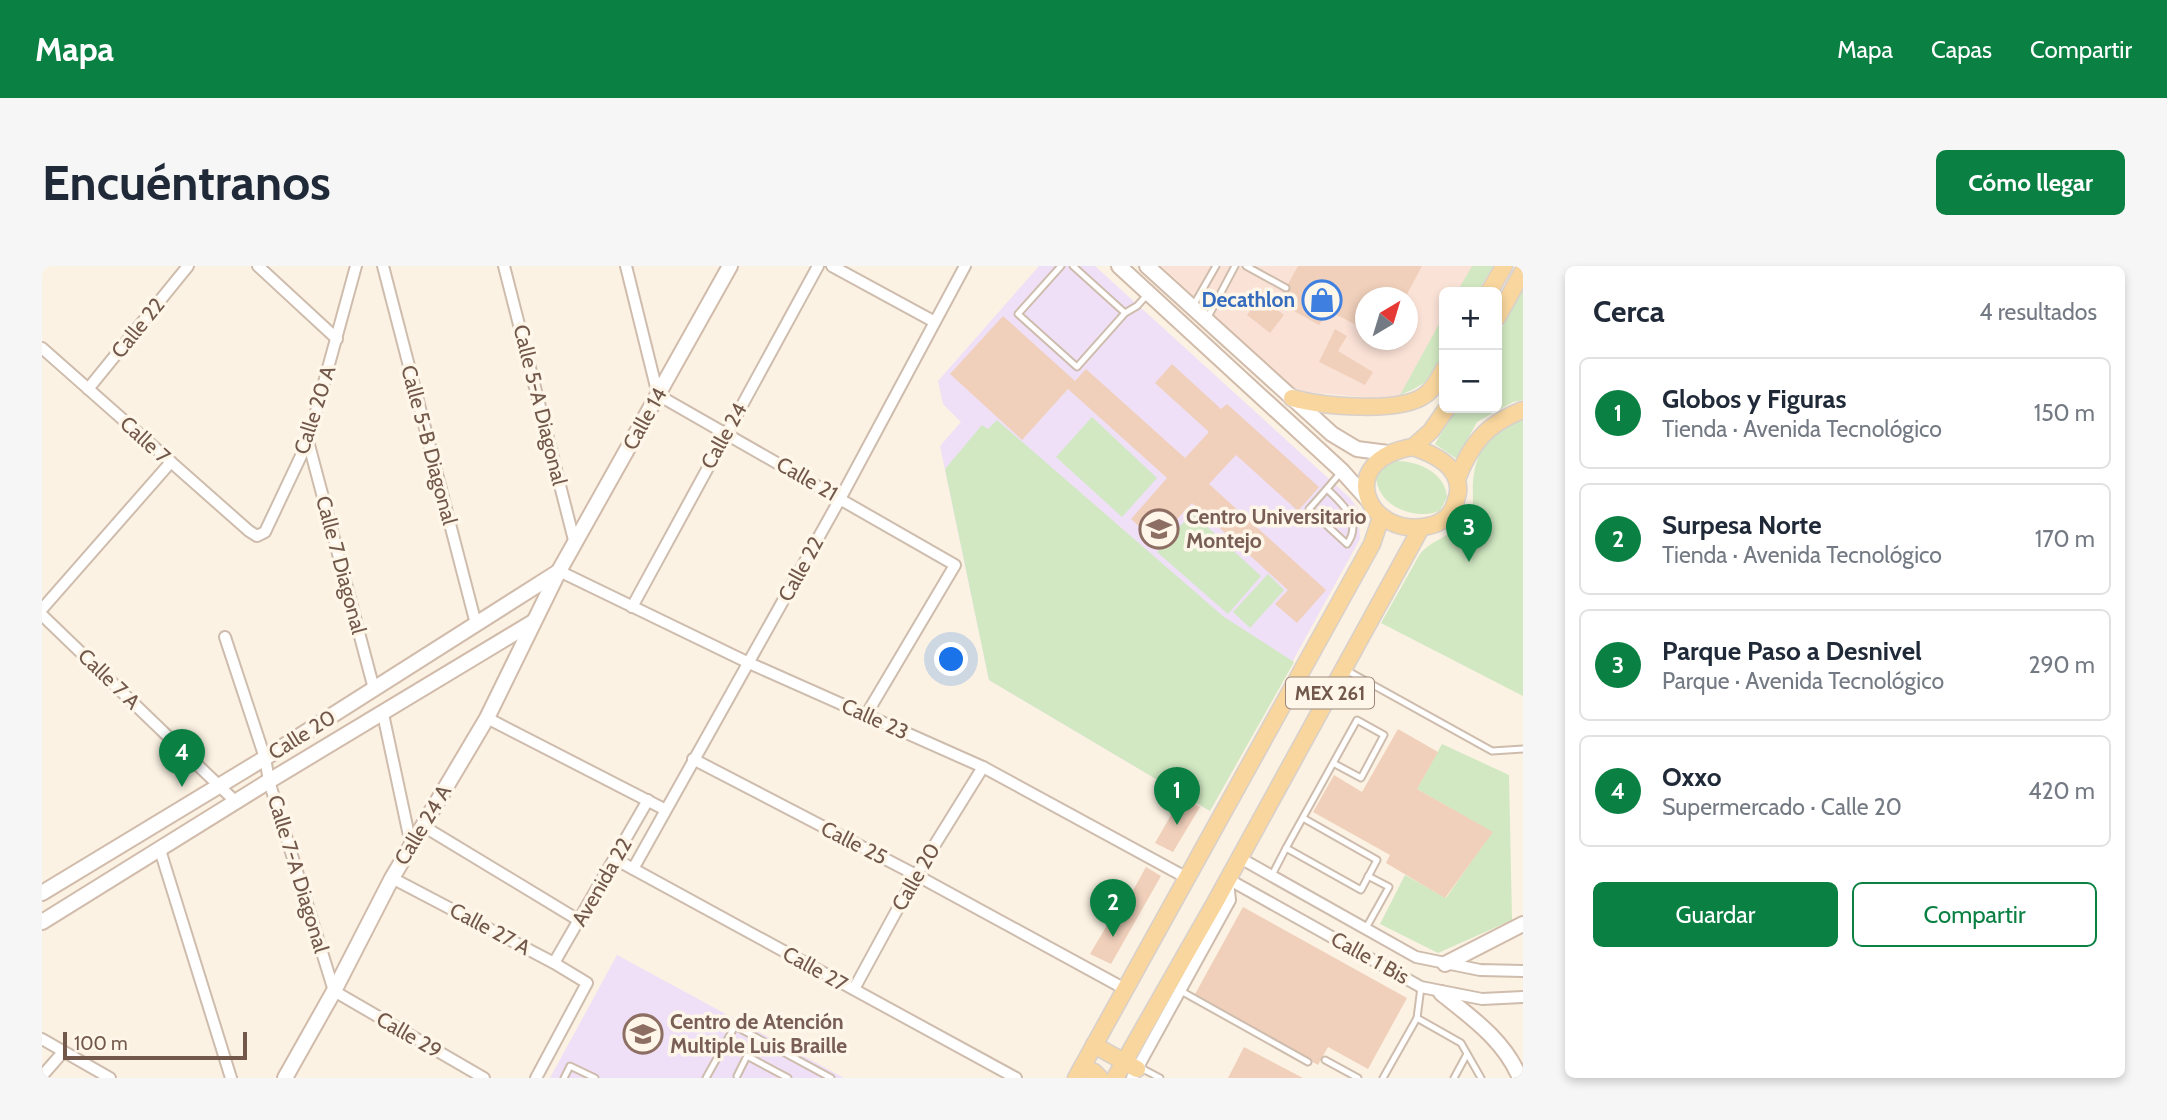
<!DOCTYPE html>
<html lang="es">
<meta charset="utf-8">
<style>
:root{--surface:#fff;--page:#f6f6f7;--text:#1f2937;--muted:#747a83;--line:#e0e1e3;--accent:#0b8043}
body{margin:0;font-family:Cabin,sans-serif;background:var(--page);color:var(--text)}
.controls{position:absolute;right:21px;top:21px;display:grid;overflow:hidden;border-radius:10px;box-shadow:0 4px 10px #0003}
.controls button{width:63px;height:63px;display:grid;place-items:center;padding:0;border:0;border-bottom:2px solid var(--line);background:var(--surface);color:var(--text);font:35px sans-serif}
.compass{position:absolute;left:1313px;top:21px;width:63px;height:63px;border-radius:50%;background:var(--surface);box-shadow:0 4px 10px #0003;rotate:38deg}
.scale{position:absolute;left:21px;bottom:18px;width:184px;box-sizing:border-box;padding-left:7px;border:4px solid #72584a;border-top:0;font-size:19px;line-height:24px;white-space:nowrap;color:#72584a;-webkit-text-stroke:5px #fef6e9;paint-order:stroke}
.you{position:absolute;left:910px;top:394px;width:24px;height:24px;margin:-18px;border:5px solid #fff;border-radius:50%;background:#1a73e8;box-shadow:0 0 0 10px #1a73e833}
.badge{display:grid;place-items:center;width:46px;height:46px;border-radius:50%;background:var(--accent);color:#fff;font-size:23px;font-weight:700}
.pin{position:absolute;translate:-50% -58px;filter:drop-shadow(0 2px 4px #0008)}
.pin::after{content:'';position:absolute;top:37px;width:24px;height:21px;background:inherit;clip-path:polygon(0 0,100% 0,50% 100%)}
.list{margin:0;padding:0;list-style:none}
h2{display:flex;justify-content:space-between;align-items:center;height:91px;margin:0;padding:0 28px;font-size:30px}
h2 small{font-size:23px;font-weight:400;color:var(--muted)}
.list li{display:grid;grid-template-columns:46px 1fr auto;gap:21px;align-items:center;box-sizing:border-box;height:112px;margin:0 14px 14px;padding:0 14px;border:2px solid var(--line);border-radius:10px}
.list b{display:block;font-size:26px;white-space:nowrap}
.list p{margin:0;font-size:23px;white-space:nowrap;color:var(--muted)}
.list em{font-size:23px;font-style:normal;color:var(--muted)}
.actions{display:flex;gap:14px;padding:21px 28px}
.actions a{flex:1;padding:16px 0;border:2px solid var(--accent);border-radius:10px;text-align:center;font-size:24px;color:var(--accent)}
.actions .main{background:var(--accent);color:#fff}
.map{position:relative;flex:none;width:1481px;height:812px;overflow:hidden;border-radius:10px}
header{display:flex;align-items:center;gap:42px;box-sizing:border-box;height:98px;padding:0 35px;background:var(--accent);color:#fff}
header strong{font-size:33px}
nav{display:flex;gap:38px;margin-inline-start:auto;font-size:24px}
.intro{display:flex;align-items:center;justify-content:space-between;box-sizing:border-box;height:168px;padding:0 42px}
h1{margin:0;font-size:49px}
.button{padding:18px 32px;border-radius:10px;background:var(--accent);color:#fff;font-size:24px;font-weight:700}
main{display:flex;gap:42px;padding:0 42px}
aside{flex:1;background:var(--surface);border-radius:10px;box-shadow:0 4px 10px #0003}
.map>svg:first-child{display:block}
</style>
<header>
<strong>Mapa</strong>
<nav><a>Mapa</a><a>Capas</a><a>Compartir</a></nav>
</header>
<div class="intro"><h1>Encuéntranos</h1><a class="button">Cómo llegar</a></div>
<main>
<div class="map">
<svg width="1481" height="812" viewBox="0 0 1481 812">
<rect width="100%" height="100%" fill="#fbf2e3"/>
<path fill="#fbe2d7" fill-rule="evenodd" d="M1119,0H1432L1417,26H1402V52L1358,130L1339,133L1255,125ZM1324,32H1366V74H1324Z"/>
<g fill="#efe0f7">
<path d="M997,0H1053L1307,231L1316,242L1318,273L1168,545L947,414L898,180L919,156L901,138L896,115Z"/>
<path d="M575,689L802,812H508Z"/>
</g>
<g fill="#d1e8c2">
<path d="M1430,0H1451L1436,26H1415Z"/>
<path d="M1481,23V134L1471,136L1435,156L1415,193L1393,178L1414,142H1455V71Z"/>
<path d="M1402,49C1402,93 1403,112 1358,129Z"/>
<path d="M1050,151L1115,212L1080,251L1014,191Z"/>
<path d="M1481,153V430L1339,357L1378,288C1392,271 1417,269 1428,248C1433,238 1430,227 1431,216C1434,180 1450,166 1481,153Z"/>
<path d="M955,154L1182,351L1252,396L1168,545L947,414L903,203L940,159L946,163Z"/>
<path d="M1354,195C1377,195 1403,207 1405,231L1398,245C1372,255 1335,240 1334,210L1338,202Z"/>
<path d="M1150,247L1219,310L1186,348L1115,286Z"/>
<path d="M1226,308L1242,324L1208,362L1191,346Z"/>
<path d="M1400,478L1467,509L1470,654L1396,687L1338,658L1363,609L1404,632L1450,566L1375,523Z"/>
</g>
<g fill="#f0d0bb">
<path d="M1256,0H1380L1363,32H1324V64L1287,45L1277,59L1236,36Z"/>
<path d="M1219,30L1242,49L1228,67L1205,49Z"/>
<path d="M961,50L1033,115L1044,103L1143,192L1167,166L1113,117L1130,98L1179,143L1185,138L1277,221L1256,245L1194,189L1167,218L1284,324L1255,357L1233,338L1246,324L1150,237L1114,276L1089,253L1125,212L1026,123L980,174L908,108Z"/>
<path d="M1293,63L1305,70L1296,85L1331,106L1323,119L1277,96Z"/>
<path d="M1356,463L1396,486L1375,523L1451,566L1403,632L1344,597L1348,589L1271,546L1292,509L1320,526Z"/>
<path d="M1140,530L1158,541L1131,586L1113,577Z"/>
<path d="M1104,601L1119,610L1069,698L1048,688L1074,644L1079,646Z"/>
<path d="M1201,641L1365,732L1326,803L1286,781L1276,799L1152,730Z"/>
<path d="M1202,781L1261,812H1186Z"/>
</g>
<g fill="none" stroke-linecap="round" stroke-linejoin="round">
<g stroke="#cebcad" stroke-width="9">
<g id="lane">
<path d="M1019,0L976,48L1035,101L1083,47L1095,40L1105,29"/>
<path d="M1031,0L1083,47"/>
<path d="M1204,0L1244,22"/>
<path d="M1151,40L1174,0"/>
<path d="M1166,51L1193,0"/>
<path d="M1285,223C1301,238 1321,256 1305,278L1267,243C1278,231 1289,218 1300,205"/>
<path d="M1304,404L1450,485L1481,483"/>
<path d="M1261,552L1335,594L1319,624L1244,582C1268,539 1292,496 1315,454L1342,469L1319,512L1291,497"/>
<path d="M1230,609L1244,582"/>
<path d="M1324,662L1347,621L1326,610"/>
<path d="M1139,725L1266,796"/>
<path d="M1375,752L1419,777L1439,812"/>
<path d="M1283,794L1316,812"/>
<path d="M1099,802L1118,812"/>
<path d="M695,810L705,790L746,812"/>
<path d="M522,812L528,800L553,812"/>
<path d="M664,812L693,760L789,812"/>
<path d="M1341,812L1375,752L1379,721"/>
<path d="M1412,812L1425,788"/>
</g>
</g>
<g stroke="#cebcad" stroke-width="14">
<g id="street">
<path d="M216,0L295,73"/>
<path d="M341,0L434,358"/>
<path d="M462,0L533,278"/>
<path d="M584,0L616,129L913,299L824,449"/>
<path d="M790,0L891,55"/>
<path d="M0,82L207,265L215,270L223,266L266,175L314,0"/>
<path d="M46,123L146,0"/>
<path d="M266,175L332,423"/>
<path d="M517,305L707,397L941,501L1145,612"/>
<path d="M590,341L776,0"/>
<path d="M0,343L129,196"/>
<path d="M0,349L194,536"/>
<path d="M183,371L223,492L227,515L292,725L442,812"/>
<path d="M341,448L369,579"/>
<path d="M445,452L622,543"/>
<path d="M651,493L874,609L1083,723"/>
<path d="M381,560L538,655"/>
<path d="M118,584L189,812"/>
<path d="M1198,592L1374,691L1438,704L1481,705"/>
<path d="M573,593L974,812"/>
<path d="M591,603L798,233L923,0"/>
<path d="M350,612L512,697L545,717L494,812"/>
<path d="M1186,613L1379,721L1440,733L1481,731"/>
<path d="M512,697L606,534"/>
<path d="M812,723L874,609L941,501"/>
<path d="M0,773L68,812"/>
<path d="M0,810L21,786"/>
<path d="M1090,812L1188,634L1186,616"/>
</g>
</g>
<g stroke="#d1bbaa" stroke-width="18">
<g id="secondary">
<path d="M1077,0L1300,205L1327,235"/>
<path d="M1105,0L1290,168L1315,183L1346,187"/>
<path d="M0,627L223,492L516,306"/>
<path d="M0,656L227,515L491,356"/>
<path d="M1403,698L1481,658"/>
<path d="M1399,727C1430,752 1462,774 1478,812"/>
<path d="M243,812L292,725L350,612L445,452L517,305L688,0"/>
</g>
</g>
<g stroke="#d8d0cc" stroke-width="19">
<g id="primary">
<path d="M1447,26L1462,0"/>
<path d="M1455,52L1481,5"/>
<path d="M1250,132C1279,140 1358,148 1383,129C1392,123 1397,112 1402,103"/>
<path d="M1371,181C1391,188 1419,200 1416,227C1414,236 1411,245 1405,251C1399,256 1393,259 1386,260C1325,273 1291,194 1371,181Z"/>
<path d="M1371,181L1389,165L1405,142"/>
<path d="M1415,213C1429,178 1444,158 1481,144"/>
<path d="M1052,779L1095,803"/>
<path d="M1040,801L1052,806L1058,812"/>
<path d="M1034,812L1330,278L1339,251"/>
<path d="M1073,812L1174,635L1379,262"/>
</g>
</g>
<use href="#lane" stroke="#fff" stroke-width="5"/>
<use href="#street" stroke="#fff" stroke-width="10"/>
<use href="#secondary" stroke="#fff" stroke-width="14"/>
<use href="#primary" stroke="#f8d69d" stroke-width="16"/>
</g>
<defs>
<g id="shop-ring" transform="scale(2.0125)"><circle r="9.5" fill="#fef6e9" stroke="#3f7fe0" stroke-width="1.5"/><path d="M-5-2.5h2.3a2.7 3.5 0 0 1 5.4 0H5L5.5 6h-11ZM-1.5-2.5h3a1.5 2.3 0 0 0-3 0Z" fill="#3f7fe0"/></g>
<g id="school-ring" transform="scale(2.0125)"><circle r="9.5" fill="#fef6e9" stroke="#8d6e63" stroke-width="1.5"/><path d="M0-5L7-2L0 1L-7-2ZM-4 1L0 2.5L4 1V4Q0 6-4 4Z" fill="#8d6e63"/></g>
</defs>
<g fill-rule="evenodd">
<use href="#shop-ring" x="1280" y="34"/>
<use href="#school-ring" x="1117" y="263"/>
<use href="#school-ring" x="601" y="768"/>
</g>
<g text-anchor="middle" stroke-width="7" stroke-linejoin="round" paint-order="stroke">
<rect fill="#fef6e9" stroke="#9c877a" stroke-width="2" x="1244" y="411.5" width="88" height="31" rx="5"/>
<g font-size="19" font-weight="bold" fill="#72584a">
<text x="1288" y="434">MEX 261</text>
</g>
<g font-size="21" font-weight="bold" fill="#366cbe" stroke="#fef6e9" text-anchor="end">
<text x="1253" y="41">Decathlon</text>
</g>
<g font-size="21" fill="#72584a" stroke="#fef6e9">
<text transform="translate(96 62) rotate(-51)" y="7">Calle 22</text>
<text transform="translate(498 139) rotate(76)" y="7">Calle 5-A Diagonal</text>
<text transform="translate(273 144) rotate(-72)" y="7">Calle 20 A</text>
<text transform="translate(603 153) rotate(-61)" y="7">Calle 14</text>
<text transform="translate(682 170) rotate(-61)" y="7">Calle 24</text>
<text transform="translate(103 174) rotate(42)" y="7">Calle 7</text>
<text transform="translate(387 179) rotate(75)" y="7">Calle 5-B Diagonal</text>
<text transform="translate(765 213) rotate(30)" y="7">Calle 21</text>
<text transform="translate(299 299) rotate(75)" y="7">Calle 7 Diagonal</text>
<text transform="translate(759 303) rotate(-61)" y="7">Calle 22</text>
<text transform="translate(67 413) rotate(44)" y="7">Calle 7 A</text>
<text transform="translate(833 453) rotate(24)" y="7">Calle 23</text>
<text transform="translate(260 469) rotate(-32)" y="7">Calle 20</text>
<text transform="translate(381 559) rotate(-59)" y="7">Calle 24 A</text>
<text transform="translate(812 577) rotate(27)" y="7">Calle 25</text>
<text transform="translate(256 608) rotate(73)" y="7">Calle 7-A Diagonal</text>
<text transform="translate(874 611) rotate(-60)" y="7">Calle 20</text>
<text transform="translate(560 616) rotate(-60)" y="7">Avenida 22</text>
<text transform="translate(448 663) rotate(28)" y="7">Calle 27 A</text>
<text transform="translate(1328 692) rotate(29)" y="7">Calle 1 Bis</text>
<text transform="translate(773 703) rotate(29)" y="7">Calle 27</text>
<text transform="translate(367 769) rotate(30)" y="7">Calle 29</text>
</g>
<g font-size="21" font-weight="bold" fill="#785e54" stroke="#fef6e9" text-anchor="start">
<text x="1144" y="258">Centro Universitario<tspan x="1144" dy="24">Montejo</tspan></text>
<text x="628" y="763">Centro de Atención<tspan x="628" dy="24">Multiple Luis Braille</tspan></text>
</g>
</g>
</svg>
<div class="controls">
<button>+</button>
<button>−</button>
</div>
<svg class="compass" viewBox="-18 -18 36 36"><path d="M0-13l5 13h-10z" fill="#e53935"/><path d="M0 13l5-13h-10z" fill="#747a83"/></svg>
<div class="scale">100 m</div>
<div class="you"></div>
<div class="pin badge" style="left:1135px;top:559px">1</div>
<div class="pin badge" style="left:1071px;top:671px">2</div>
<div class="pin badge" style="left:1427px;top:296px">3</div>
<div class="pin badge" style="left:140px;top:521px">4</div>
</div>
<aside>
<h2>Cerca<small>4 resultados</small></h2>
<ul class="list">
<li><span class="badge">1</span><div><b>Globos y Figuras</b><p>Tienda · Avenida Tecnológico</p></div><em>150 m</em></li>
<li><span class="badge">2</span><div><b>Surpesa Norte</b><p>Tienda · Avenida Tecnológico</p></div><em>170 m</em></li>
<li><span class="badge">3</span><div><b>Parque Paso a Desnivel</b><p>Parque · Avenida Tecnológico</p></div><em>290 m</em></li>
<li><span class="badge">4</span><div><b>Oxxo</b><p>Supermercado · Calle 20</p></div><em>420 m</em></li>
</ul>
<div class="actions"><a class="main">Guardar</a><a>Compartir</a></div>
</aside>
</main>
